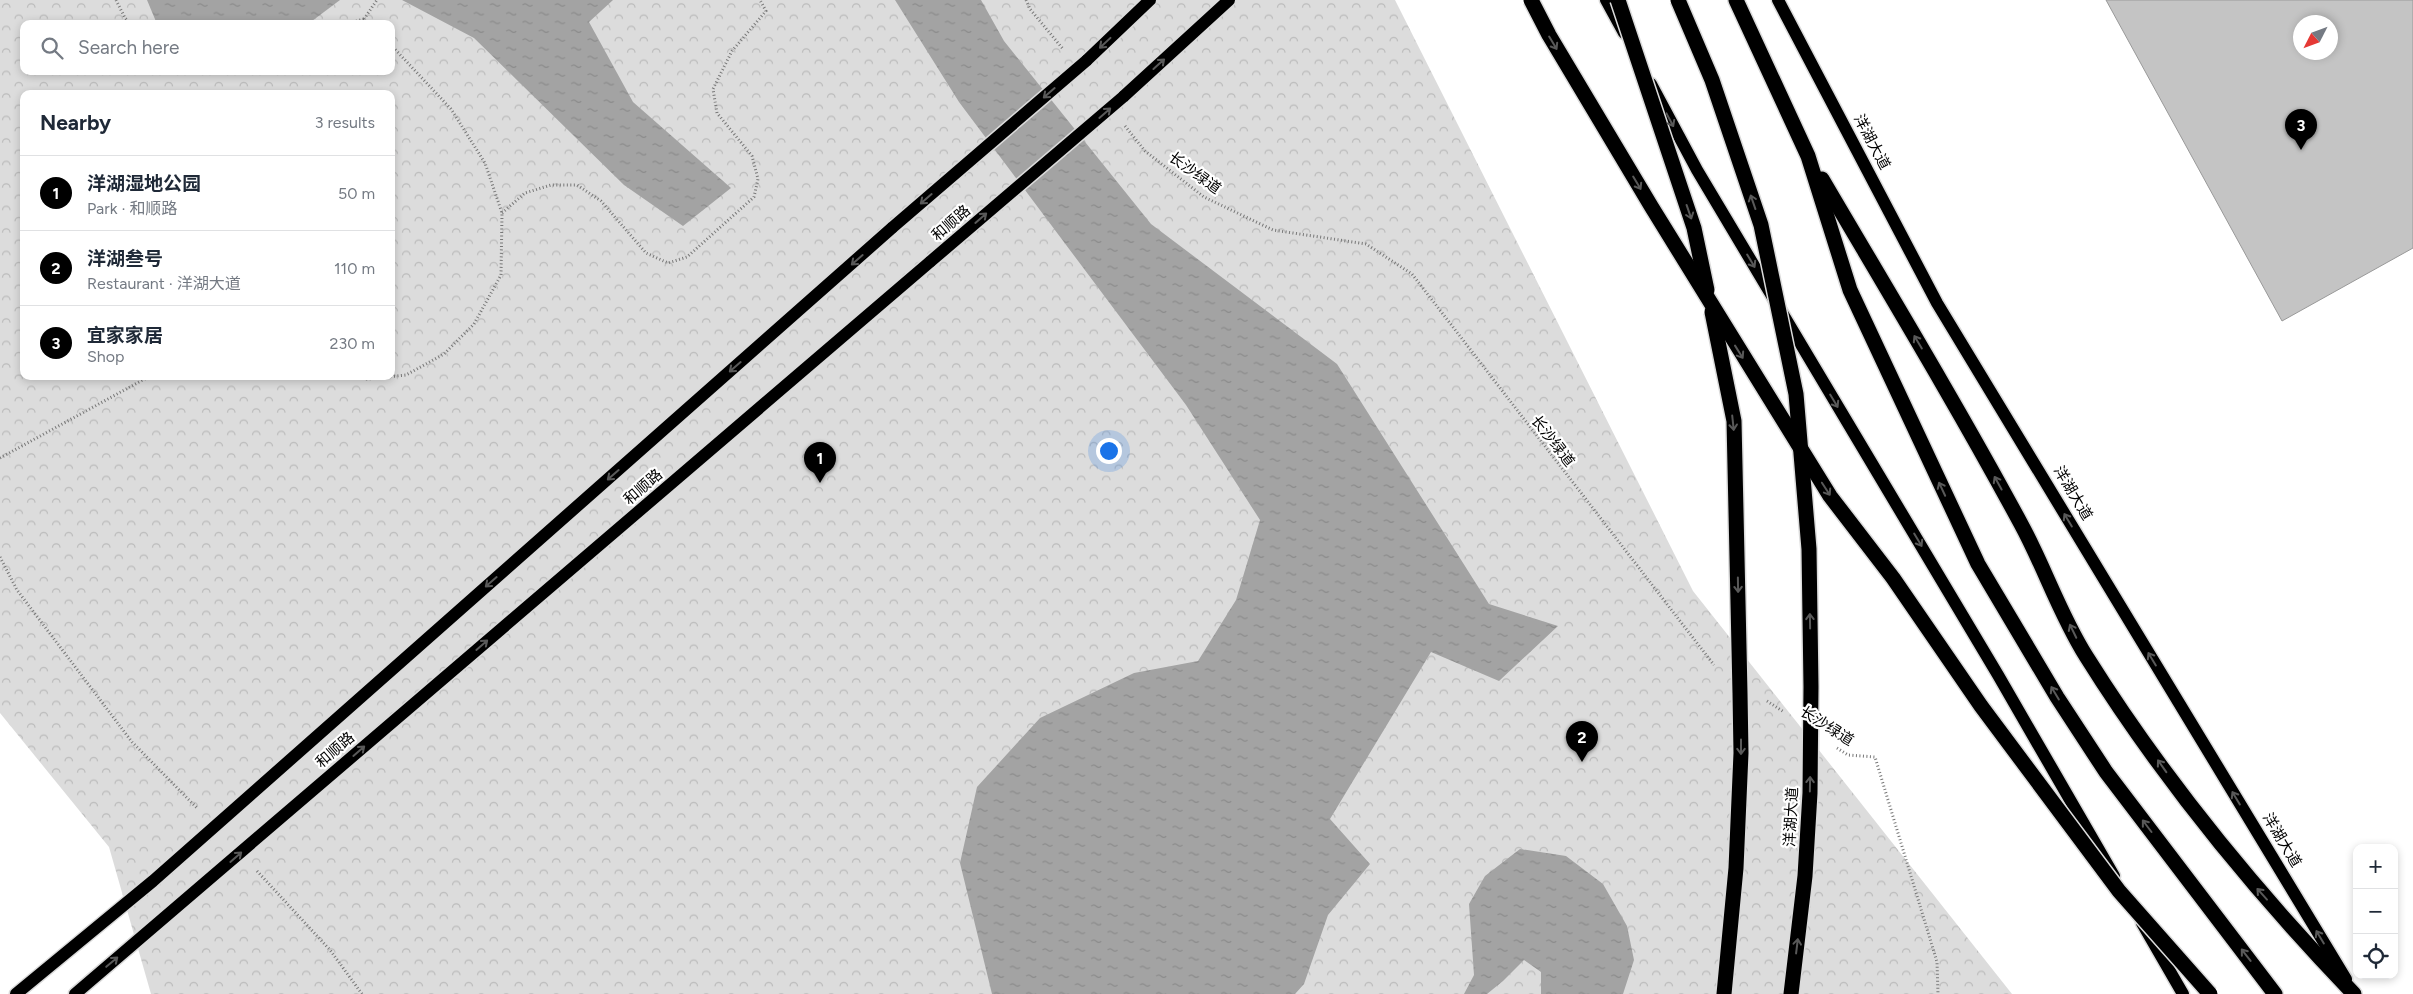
<!DOCTYPE html>
<meta charset="utf-8">
<style>
:root{--surface:#fff;--page:#f6f6f7;--text:#1f2937;--muted:#747a83;--line:#e0e1e3;--accent:#000}
body{margin:0;font-family:Figtree,"Noto Sans SC",sans-serif;background:var(--page);color:var(--text)}
.controls{position:absolute;right:15px;bottom:15px;display:grid;overflow:hidden;border-radius:10px;box-shadow:0 2px 8px #0003}
.controls button{width:45px;height:45px;display:grid;place-items:center;padding:0;border:0;border-bottom:1px solid var(--line);background:var(--surface);color:var(--text);font:25px sans-serif}
.compass{position:absolute;left:2293px;top:15px;width:45px;height:45px;border-radius:50%;background:var(--surface);box-shadow:0 2px 8px #0003;rotate:228deg}
.you{position:absolute;left:1108px;top:450px;width:18px;height:18px;margin:-12px;border:4px solid #fff;border-radius:50%;background:#1a73e8;box-shadow:0 0 0 8px #1a73e833}
.badge{display:grid;place-items:center;width:32px;height:32px;border-radius:50%;background:var(--accent);color:#fff;font-size:16px;font-weight:700}
.pin{position:absolute;translate:-50% -41px;filter:drop-shadow(0 1px 2px #0008)}
.pin::after{content:'';position:absolute;top:26px;width:18px;height:15px;background:inherit;clip-path:polygon(0 0,100% 0,50% 100%)}
.list{margin:0;padding:0;list-style:none}
h2{display:flex;justify-content:space-between;align-items:center;height:65px;margin:0;padding:0 20px;font-size:21px}
h2 small{font-size:16px;font-weight:400;color:var(--muted)}
.list li{display:grid;grid-template-columns:32px 1fr auto;gap:15px;align-items:center;box-sizing:border-box;height:75px;padding:0 20px;border-top:1px solid var(--line)}
.list b{display:block;font-size:19px;white-space:nowrap}
.list p{margin:0;font-size:16px;white-space:nowrap;color:var(--muted)}
.list em{font-size:16px;font-style:normal;color:var(--muted)}
.icon{flex:none;width:28px;height:28px;fill:none;stroke:currentColor;stroke-width:2;stroke-linecap:round;stroke-linejoin:round}
.map{position:relative;flex:none;width:2413px;height:994px;overflow:hidden}
.search{position:absolute;background:var(--surface);box-shadow:0 2px 8px #0003;left:20px;top:20px;width:375px;height:55px;display:flex;align-items:center;gap:12px;box-sizing:border-box;padding:0 18px;border-radius:10px;color:var(--muted);font-size:19px}
.panel{position:absolute;background:var(--surface);box-shadow:0 2px 8px #0003;left:20px;top:90px;width:375px;height:290px;border-radius:10px}
.map>svg:first-child{display:block}
</style>
<div class="map">
<svg width="2413" height="994" viewBox="0 0 2413 994">
<defs>
<pattern id="forest-crowns" width="20" height="18" patternUnits="userSpaceOnUse" patternTransform="scale(1.25)"><rect width="20" height="18" fill="#dcdcdc"/><path d="M2 6a3 3 0 1 1 6 0M12 15a3 3 0 1 1 6 0" fill="none" stroke="#bbb"/></pattern>
<pattern id="water-ripples" width="26" height="14" patternUnits="userSpaceOnUse" patternTransform="scale(1.25)"><rect width="26" height="14" fill="#a3a3a3"/><path d="M2 4q2-2 4 0t4 0M15 11q2-2 4 0t4 0" fill="none" stroke="#8b8b8b"/></pattern>
</defs>
<rect width="100%" height="100%" fill="#fff"/>
<path fill="url(#forest-crowns)" fill-rule="evenodd" d="M0,0H1395L1693,591L2012,994H151L109,847L0,713ZM24,24H391V71H24ZM24,94H391V376H24Z"/>
<g fill="url(#water-ripples)">
<path d="M147,0H340L308,24H157Z"/>
<path d="M402,0H613L589,22L633,102L731,188L683,226L624,185L474,38Z"/>
<path d="M895,0H981L1004,41L1151,224L1337,364L1489,604L1558,626L1499,681L1431,652L1330,819L1370,864L1328,915L1304,984L1295,994H992L960,863L977,787L1040,718L1134,673L1198,661L1236,600L1260,520L1186,405L959,102Z"/>
<path d="M1520,849L1566,856L1603,884L1627,926L1634,960L1623,994H1541V972L1524,960L1503,981L1487,994H1464L1474,975L1469,904L1485,876Z"/>
</g>
<path fill="#c4c4c4" stroke="#999" fill-rule="evenodd" d="M2106,0H2413V248L2282,321ZM2300,22H2330V52H2300Z"/>
<g fill="none" stroke-linecap="round" stroke-linejoin="round">
<g stroke="#dbdbdb" stroke-width="15">
<g id="major">
<path d="M1606,0L1624,33"/>
<path d="M1778,0L1937,303L2346,979"/>
<path d="M1086,61L1150,0"/>
<path d="M1651,84L1697,170L1998,675L2114,876"/>
<path d="M1123,97L1229,0"/>
<path d="M2142,923L2183,994"/>
<path d="M16,994L153,881L893,227"/>
<path d="M75,994L931,261"/>
</g>
</g>
<g stroke="#dbdbdb" stroke-width="18">
<g id="highway">
<path d="M1736,0L1808,156L1850,290L1978,564L2057,697L2106,772L2275,994"/>
<path d="M1822,179C1889,293 1958,407 2021,524C2044,566 2060,615 2086,656C2163,779 2254,890 2354,994"/>
</g>
</g>
<g stroke="#777" stroke-width="3" stroke-dasharray="1 2.5" stroke-linecap="butt">
<path d="M116,0L125,18L131,24"/>
<path d="M1026,0L1030,9L1063,49"/>
<path d="M346,24L364,19"/>
<path d="M369,24L364,19L377,0"/>
<path d="M1125,126L1145,151L1204,197L1273,230L1366,244L1412,274L1714,665"/>
<path d="M502,213L525,193L551,185H577L601,201L646,253L668,263L687,257L754,197L758,179L752,156L717,113L713,89L732,51L766,11L760,0"/>
<path d="M356,376L367,379L406,375L444,354L474,324L501,275L502,213L485,163L451,109L391,45"/>
<path d="M0,458L150,376"/>
<path d="M0,557L17,590L132,742L198,809"/>
<path d="M1767,701L1784,712"/>
<path d="M1837,748L1848,755L1875,757L1937,962L1938,994"/>
<path d="M257,871L330,950L362,994"/>
</g>
<use href="#major" stroke="#000" stroke-width="12"/>
<use href="#highway" stroke="#000" stroke-width="15"/>
<g stroke="#dbdbdb" stroke-width="15" stroke-linecap="butt">
<g id="major-bridge">
<path d="M893,227L1086,61"/>
<path d="M931,261L1123,97"/>
</g>
</g>
<g stroke="#dbdbdb" stroke-width="18" stroke-linecap="butt">
<g id="highway-bridge">
<path d="M1531,0L1549,35L1651,206L1830,496L1893,578L1981,706L2119,891L2210,994"/>
<path d="M1618,0L1694,228L1707,290"/>
<path d="M1678,0L1712,80L1761,225L1796,394L1809,549L1811,687L1810,793L1805,876L1791,994"/>
<path d="M1712,312L1734,421L1740,693L1741,753L1736,868L1724,994"/>
</g>
</g>
<use href="#major-bridge" stroke="#000" stroke-width="12"/>
<use href="#highway-bridge" stroke="#000" stroke-width="15"/>
</g>
<defs><path id="oneway-shaft" d="M-6 0H5M1.5-3L5.5 0L1.5 3" fill="none" stroke-width="1.6" stroke-linecap="round" stroke-linejoin="round" transform="scale(1.25)"/></defs>
<g stroke="#595959">
<use href="#oneway-shaft" transform="translate(1105 43) rotate(137)"/>
<use href="#oneway-shaft" transform="translate(1553 43) rotate(59)"/>
<use href="#oneway-shaft" transform="translate(1159 64) rotate(-42)"/>
<use href="#oneway-shaft" transform="translate(1049 93) rotate(139)"/>
<use href="#oneway-shaft" transform="translate(1105 113) rotate(-41)"/>
<use href="#oneway-shaft" transform="translate(1670 120) rotate(62)"/>
<use href="#oneway-shaft" transform="translate(1637 183) rotate(59)"/>
<use href="#oneway-shaft" transform="translate(926 199) rotate(139)"/>
<use href="#oneway-shaft" transform="translate(1753 202) rotate(-109)"/>
<use href="#oneway-shaft" transform="translate(1689 212) rotate(71)"/>
<use href="#oneway-shaft" transform="translate(981 218) rotate(-41)"/>
<use href="#oneway-shaft" transform="translate(857 260) rotate(139)"/>
<use href="#oneway-shaft" transform="translate(1751 261) rotate(59)"/>
<use href="#oneway-shaft" transform="translate(1918 342) rotate(-121)"/>
<use href="#oneway-shaft" transform="translate(1739 352) rotate(58)"/>
<use href="#oneway-shaft" transform="translate(735 367) rotate(139)"/>
<use href="#oneway-shaft" transform="translate(1834 401) rotate(59)"/>
<use href="#oneway-shaft" transform="translate(1733 423) rotate(84)"/>
<use href="#oneway-shaft" transform="translate(613 475) rotate(139)"/>
<use href="#oneway-shaft" transform="translate(1998 483) rotate(-119)"/>
<use href="#oneway-shaft" transform="translate(1826 489) rotate(57)"/>
<use href="#oneway-shaft" transform="translate(1942 489) rotate(-115)"/>
<use href="#oneway-shaft" transform="translate(2068 520) rotate(-121)"/>
<use href="#oneway-shaft" transform="translate(1918 540) rotate(59)"/>
<use href="#oneway-shaft" transform="translate(491 582) rotate(139)"/>
<use href="#oneway-shaft" transform="translate(1738 585) rotate(89)"/>
<use href="#oneway-shaft" transform="translate(1810 621) rotate(-91)"/>
<use href="#oneway-shaft" transform="translate(2073 631) rotate(-116)"/>
<use href="#oneway-shaft" transform="translate(482 645) rotate(-41)"/>
<use href="#oneway-shaft" transform="translate(2152 659) rotate(-121)"/>
<use href="#oneway-shaft" transform="translate(2055 693) rotate(-121)"/>
<use href="#oneway-shaft" transform="translate(1741 747) rotate(90)"/>
<use href="#oneway-shaft" transform="translate(359 751) rotate(-41)"/>
<use href="#oneway-shaft" transform="translate(2162 766) rotate(-125)"/>
<use href="#oneway-shaft" transform="translate(1810 784) rotate(-89)"/>
<use href="#oneway-shaft" transform="translate(2236 798) rotate(-121)"/>
<use href="#oneway-shaft" transform="translate(2147 826) rotate(-127)"/>
<use href="#oneway-shaft" transform="translate(236 857) rotate(-41)"/>
<use href="#oneway-shaft" transform="translate(2262 894) rotate(-132)"/>
<use href="#oneway-shaft" transform="translate(2320 937) rotate(-121)"/>
<use href="#oneway-shaft" transform="translate(1797 946) rotate(-83)"/>
<use href="#oneway-shaft" transform="translate(2246 955) rotate(-128)"/>
<use href="#oneway-shaft" transform="translate(112 962) rotate(-40)"/>
</g>
<g text-anchor="middle" stroke-width="4.5" stroke-linejoin="round" paint-order="stroke">
<g font-size="15" fill="#000" stroke="#fff">
<text transform="translate(1872 142) rotate(62)" y="5">洋湖大道</text>
<text transform="translate(1195 173) rotate(36)" y="5">长沙绿道</text>
<text transform="translate(951 223) rotate(-41)" y="5">和顺路</text>
<text transform="translate(1553 441) rotate(52)" y="5">长沙绿道</text>
<text transform="translate(643 487) rotate(-41)" y="5">和顺路</text>
<text transform="translate(2073 493) rotate(59)" y="5">洋湖大道</text>
<text transform="translate(1827 726) rotate(32)" y="5">长沙绿道</text>
<text transform="translate(335 750) rotate(-41)" y="5">和顺路</text>
<text transform="translate(1791 817) rotate(-87)" y="5">洋湖大道</text>
<text transform="translate(2282 840) rotate(59)" y="5">洋湖大道</text>
</g>
</g>
</svg>
<div class="controls">
<button>+</button>
<button>−</button>
<button><svg class="icon" aria-label="locate" viewBox="0 0 24 24"><circle cx="12" cy="12" r="6"/><path d="M12 2v4M12 18v4M2 12h4M18 12h4"/></svg></button>
</div>
<svg class="compass" viewBox="-18 -18 36 36"><path d="M0-13l5 13h-10z" fill="#e53935"/><path d="M0 13l5-13h-10z" fill="#747a83"/></svg>
<div class="you"></div>
<div class="pin badge" style="left:820px;top:483px">1</div>
<div class="pin badge" style="left:1582px;top:762px">2</div>
<div class="pin badge" style="left:2301px;top:150px">3</div>
<div class="search"><svg class="icon" aria-label="search" viewBox="0 0 24 24"><circle cx="10" cy="10" r="6"/><path d="M15 15l6 6"/></svg>Search here</div>
<section class="panel">
<h2>Nearby<small>3 results</small></h2>
<ul class="list">
<li><span class="badge">1</span><div><b>洋湖湿地公园</b><p>Park · 和顺路</p></div><em>50 m</em></li>
<li><span class="badge">2</span><div><b>洋湖叁号</b><p>Restaurant · 洋湖大道</p></div><em>110 m</em></li>
<li><span class="badge">3</span><div><b>宜家家居</b><p>Shop</p></div><em>230 m</em></li>
</ul>
</section>
</div>
